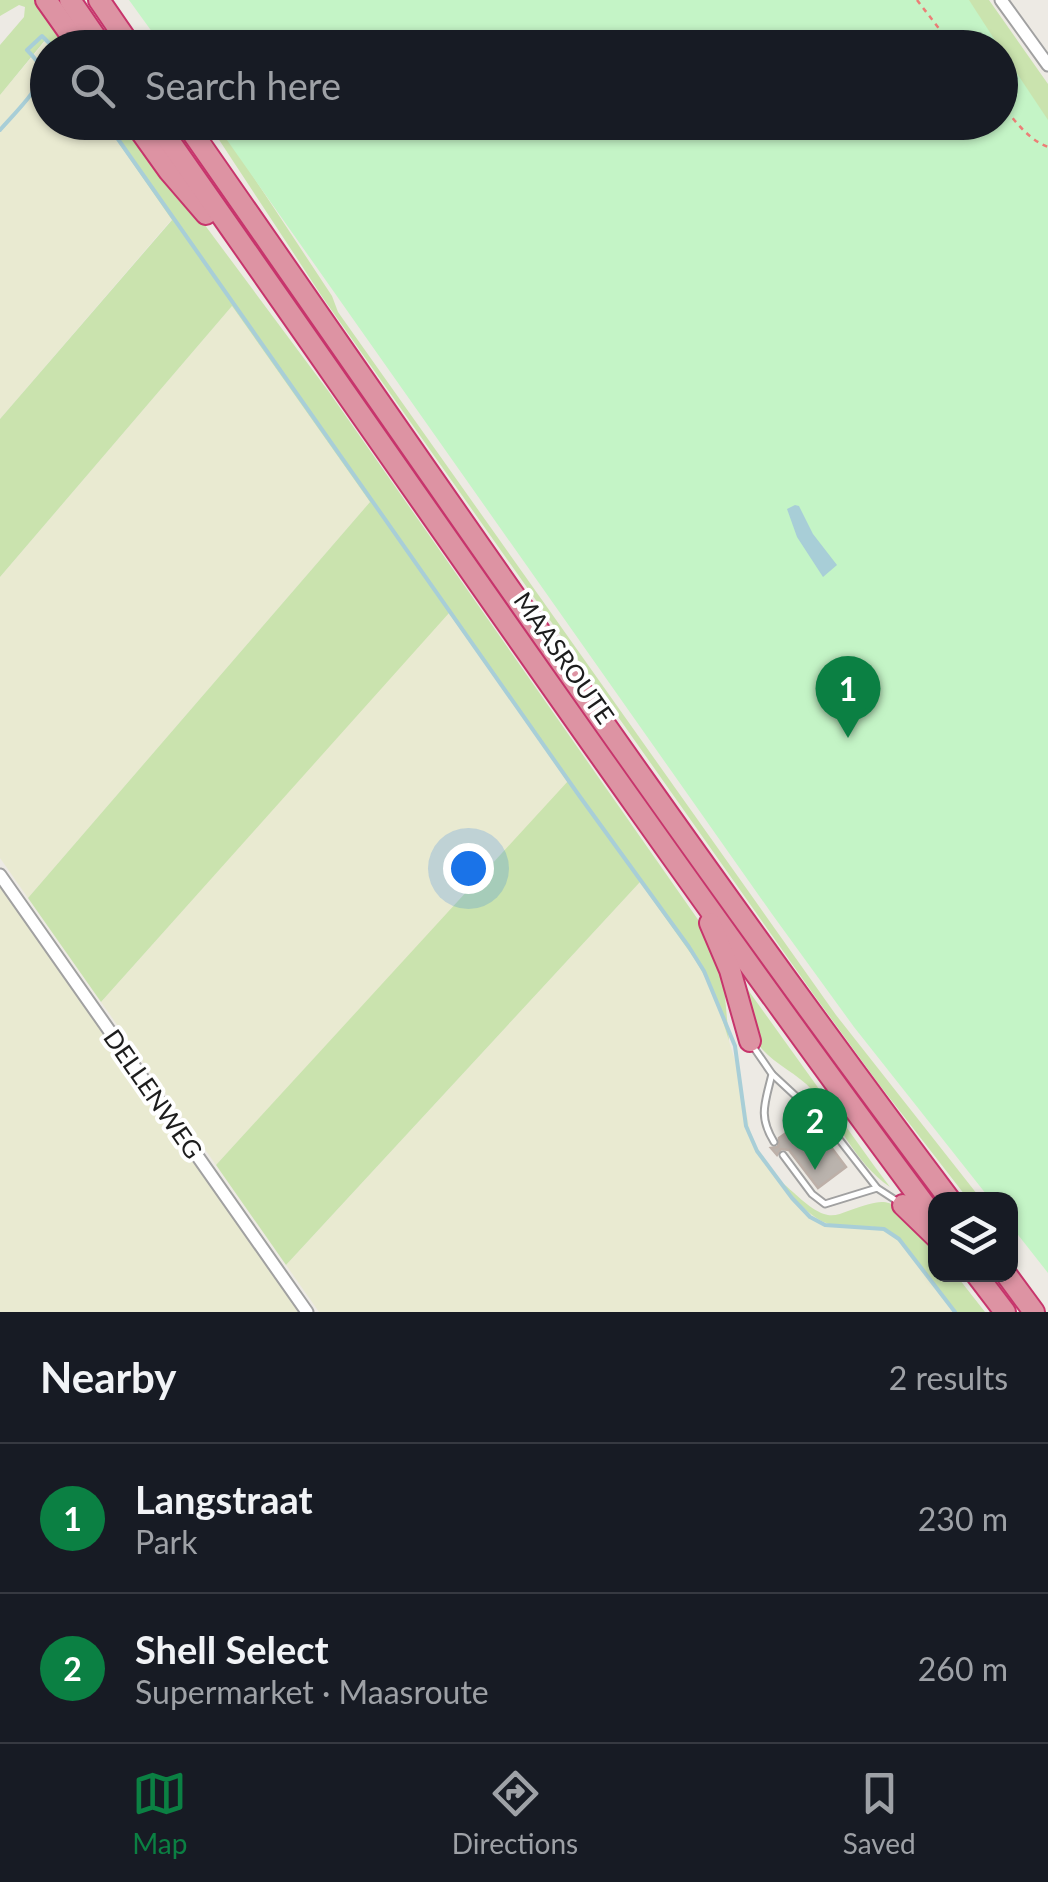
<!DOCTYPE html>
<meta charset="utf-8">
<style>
:root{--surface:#171b24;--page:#20242c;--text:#f1f3f6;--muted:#9ea1a6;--line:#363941;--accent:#0b8043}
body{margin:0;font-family:Lato,sans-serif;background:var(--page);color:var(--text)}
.controls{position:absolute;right:30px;bottom:30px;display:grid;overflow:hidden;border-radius:20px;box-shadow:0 2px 8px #0004}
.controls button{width:90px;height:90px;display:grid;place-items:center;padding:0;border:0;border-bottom:2px solid var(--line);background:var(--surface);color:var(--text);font:50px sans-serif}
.you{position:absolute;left:468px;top:868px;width:35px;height:35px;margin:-25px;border:8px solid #fff;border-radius:50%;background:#1a73e8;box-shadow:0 0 0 15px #1a73e833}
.badge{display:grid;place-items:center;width:65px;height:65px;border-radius:50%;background:var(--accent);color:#fff;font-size:32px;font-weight:700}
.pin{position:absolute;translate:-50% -82px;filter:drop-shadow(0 2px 5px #0008)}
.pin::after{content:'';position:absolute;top:52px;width:35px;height:30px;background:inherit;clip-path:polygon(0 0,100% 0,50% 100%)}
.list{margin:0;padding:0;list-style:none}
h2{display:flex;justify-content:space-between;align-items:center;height:130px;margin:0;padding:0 40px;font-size:42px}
h2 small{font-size:32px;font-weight:400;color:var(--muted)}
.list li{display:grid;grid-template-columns:65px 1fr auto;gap:30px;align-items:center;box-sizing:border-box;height:150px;padding:0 40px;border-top:2px solid var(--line)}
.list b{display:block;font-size:38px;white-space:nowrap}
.list p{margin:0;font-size:32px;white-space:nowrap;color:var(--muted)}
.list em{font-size:32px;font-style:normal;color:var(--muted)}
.icon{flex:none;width:55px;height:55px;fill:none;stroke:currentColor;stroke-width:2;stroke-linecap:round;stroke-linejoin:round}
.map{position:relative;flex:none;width:1048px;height:1312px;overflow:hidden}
.search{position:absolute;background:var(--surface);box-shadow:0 2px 8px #0004;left:30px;right:30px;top:30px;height:110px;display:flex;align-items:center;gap:25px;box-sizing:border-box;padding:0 35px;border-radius:55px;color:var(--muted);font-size:38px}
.sheet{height:430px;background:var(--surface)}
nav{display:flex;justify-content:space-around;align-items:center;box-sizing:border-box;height:140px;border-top:2px solid var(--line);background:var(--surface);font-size:28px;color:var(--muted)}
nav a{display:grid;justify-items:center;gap:5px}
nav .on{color:var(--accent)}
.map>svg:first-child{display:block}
</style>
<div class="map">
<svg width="1048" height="1312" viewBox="0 0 1048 1312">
<rect width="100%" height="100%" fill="#edeae4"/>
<g fill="#e9ead1">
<path d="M47,39L53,47L48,48V122L105,123L172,219L0,419V95Z"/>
<path d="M232,306L370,502L28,898L0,858V577Z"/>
<path d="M449,612L569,781L216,1165L101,1002Z"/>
<path d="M0,882L173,1130L299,1312H0Z"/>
<path d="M640,882L696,961L714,993L738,1070L752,1140L780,1181L802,1206L838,1227L881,1229L900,1240L953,1312H319L286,1265Z"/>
</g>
<g fill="#cae3ae">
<path d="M0,0H39L73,47H53L46,39L0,95V45L24,17L25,7L19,5L0,16Z"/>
<path d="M961,0H989L1048,84V122L1001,57L1000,48L994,47Z"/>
<path d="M105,123H129L329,392L713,941L723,974L729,1041L714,993L696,961L640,882L286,1265L216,1165L569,780L449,613L101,1002L28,898L370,502L232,306L0,577V419L172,220Z"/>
<path d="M208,123H218L332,296L338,312L836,1015L981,1199H968L878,1083L814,995L323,298Z"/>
<path d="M733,969L875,1167L890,1187C854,1162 840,1123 812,1090C796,1072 772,1064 758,1044C746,1026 740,991 733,969Z"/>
<path d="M780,1181C793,1191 809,1209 824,1214C833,1217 840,1214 848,1211C885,1198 889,1196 917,1225C935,1244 935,1249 936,1274L956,1275L985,1312H953C938,1291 904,1237 881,1229C869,1224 854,1227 842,1226C815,1226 796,1200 780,1181Z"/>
</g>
<g fill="#c4f4c6">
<path d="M129,0H969L1000,48L163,47Z"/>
<path d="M1000,48L1048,120V1273L1011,1226L1010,1200L990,1199L854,1027L772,914L215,123L1000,122Z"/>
</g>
<path fill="#a8ced7" d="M795,505L799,506L813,534L837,565L823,577L797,537L787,509Z"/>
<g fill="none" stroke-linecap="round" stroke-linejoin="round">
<g stroke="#a8ced7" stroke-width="4">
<path d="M106,122L578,794L689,947L704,971L735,1046L746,1126L757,1151L792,1198L810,1217L825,1225L884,1229L899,1239L955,1312"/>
<path d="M0,130C10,118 45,85 41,70C40,63 32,55 27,50L42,36L54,48"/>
</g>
</g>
<path fill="#bab3ad" stroke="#bdb0a8" stroke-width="2.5" d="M820,1113L825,1120L820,1123L819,1131L846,1167L818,1188L789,1150L781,1149L777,1155L771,1148L778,1147L779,1138L809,1117L817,1119Z"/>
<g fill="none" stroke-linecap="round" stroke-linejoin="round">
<g stroke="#a1a1a1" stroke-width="9">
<g id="lane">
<path d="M752,1045L772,1074C765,1103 758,1116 774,1142"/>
<path d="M772,1074L814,1113"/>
<path d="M825,1126L835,1134L877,1188"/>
<path d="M783,1155L812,1194L825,1204L877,1188L900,1203"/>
</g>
</g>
<g stroke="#a1a1a1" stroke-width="15">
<g id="street">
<path d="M1001,0L1048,65"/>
<path d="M0,875L307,1312"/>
</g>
</g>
<g stroke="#c7356c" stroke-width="24">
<g id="highway">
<path d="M46,0L80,48"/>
<path d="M70,0L103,48"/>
<path d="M99,0L132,48"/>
<path d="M134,122L169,171L206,214"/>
<path d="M156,122C414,489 668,860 936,1220"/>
<path d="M185,122C437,483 685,848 950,1200"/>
<path d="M710,923L730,970L750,1041"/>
<path d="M903,1205L936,1237"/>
<path d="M976,1274L1005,1312"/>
<path d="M1006,1274L1034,1312"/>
</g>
</g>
<g stroke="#ec7e76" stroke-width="2.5" stroke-dasharray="5 5" stroke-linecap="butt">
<path d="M917,0L954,48"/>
<path d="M1000,103C1014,119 1027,139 1048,147"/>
</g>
<use href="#lane" stroke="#fff" stroke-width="5"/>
<use href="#street" stroke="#fff" stroke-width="11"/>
<use href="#highway" stroke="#dd93a3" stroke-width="20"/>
</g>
<g text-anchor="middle" stroke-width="8" stroke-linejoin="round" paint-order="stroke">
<g font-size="25" fill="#1d1d1d" stroke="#fff">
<text transform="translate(564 658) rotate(55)" y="9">MAASROUTE</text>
<text transform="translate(153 1094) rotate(55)" y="9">DELLENWEG</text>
</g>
</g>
</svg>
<div class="controls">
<button><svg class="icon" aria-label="layers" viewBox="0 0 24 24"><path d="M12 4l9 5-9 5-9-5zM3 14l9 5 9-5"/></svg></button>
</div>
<div class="you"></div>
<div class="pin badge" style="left:848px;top:738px">1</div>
<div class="pin badge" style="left:815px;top:1170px">2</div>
<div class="search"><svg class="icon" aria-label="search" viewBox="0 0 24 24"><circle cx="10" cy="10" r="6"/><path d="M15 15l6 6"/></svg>Search here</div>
</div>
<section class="sheet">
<h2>Nearby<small>2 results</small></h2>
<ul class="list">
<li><span class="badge">1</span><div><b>Langstraat</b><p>Park</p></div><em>230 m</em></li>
<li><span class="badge">2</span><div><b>Shell Select</b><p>Supermarket · Maasroute</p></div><em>260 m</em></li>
</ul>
</section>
<nav>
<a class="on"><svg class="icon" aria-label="map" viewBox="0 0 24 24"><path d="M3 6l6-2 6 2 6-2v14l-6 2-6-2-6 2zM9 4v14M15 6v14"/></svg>Map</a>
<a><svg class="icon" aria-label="directions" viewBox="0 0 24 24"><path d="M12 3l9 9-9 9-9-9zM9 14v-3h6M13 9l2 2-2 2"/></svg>Directions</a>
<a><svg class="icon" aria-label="saved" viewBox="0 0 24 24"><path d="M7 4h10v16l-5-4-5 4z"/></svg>Saved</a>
</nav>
